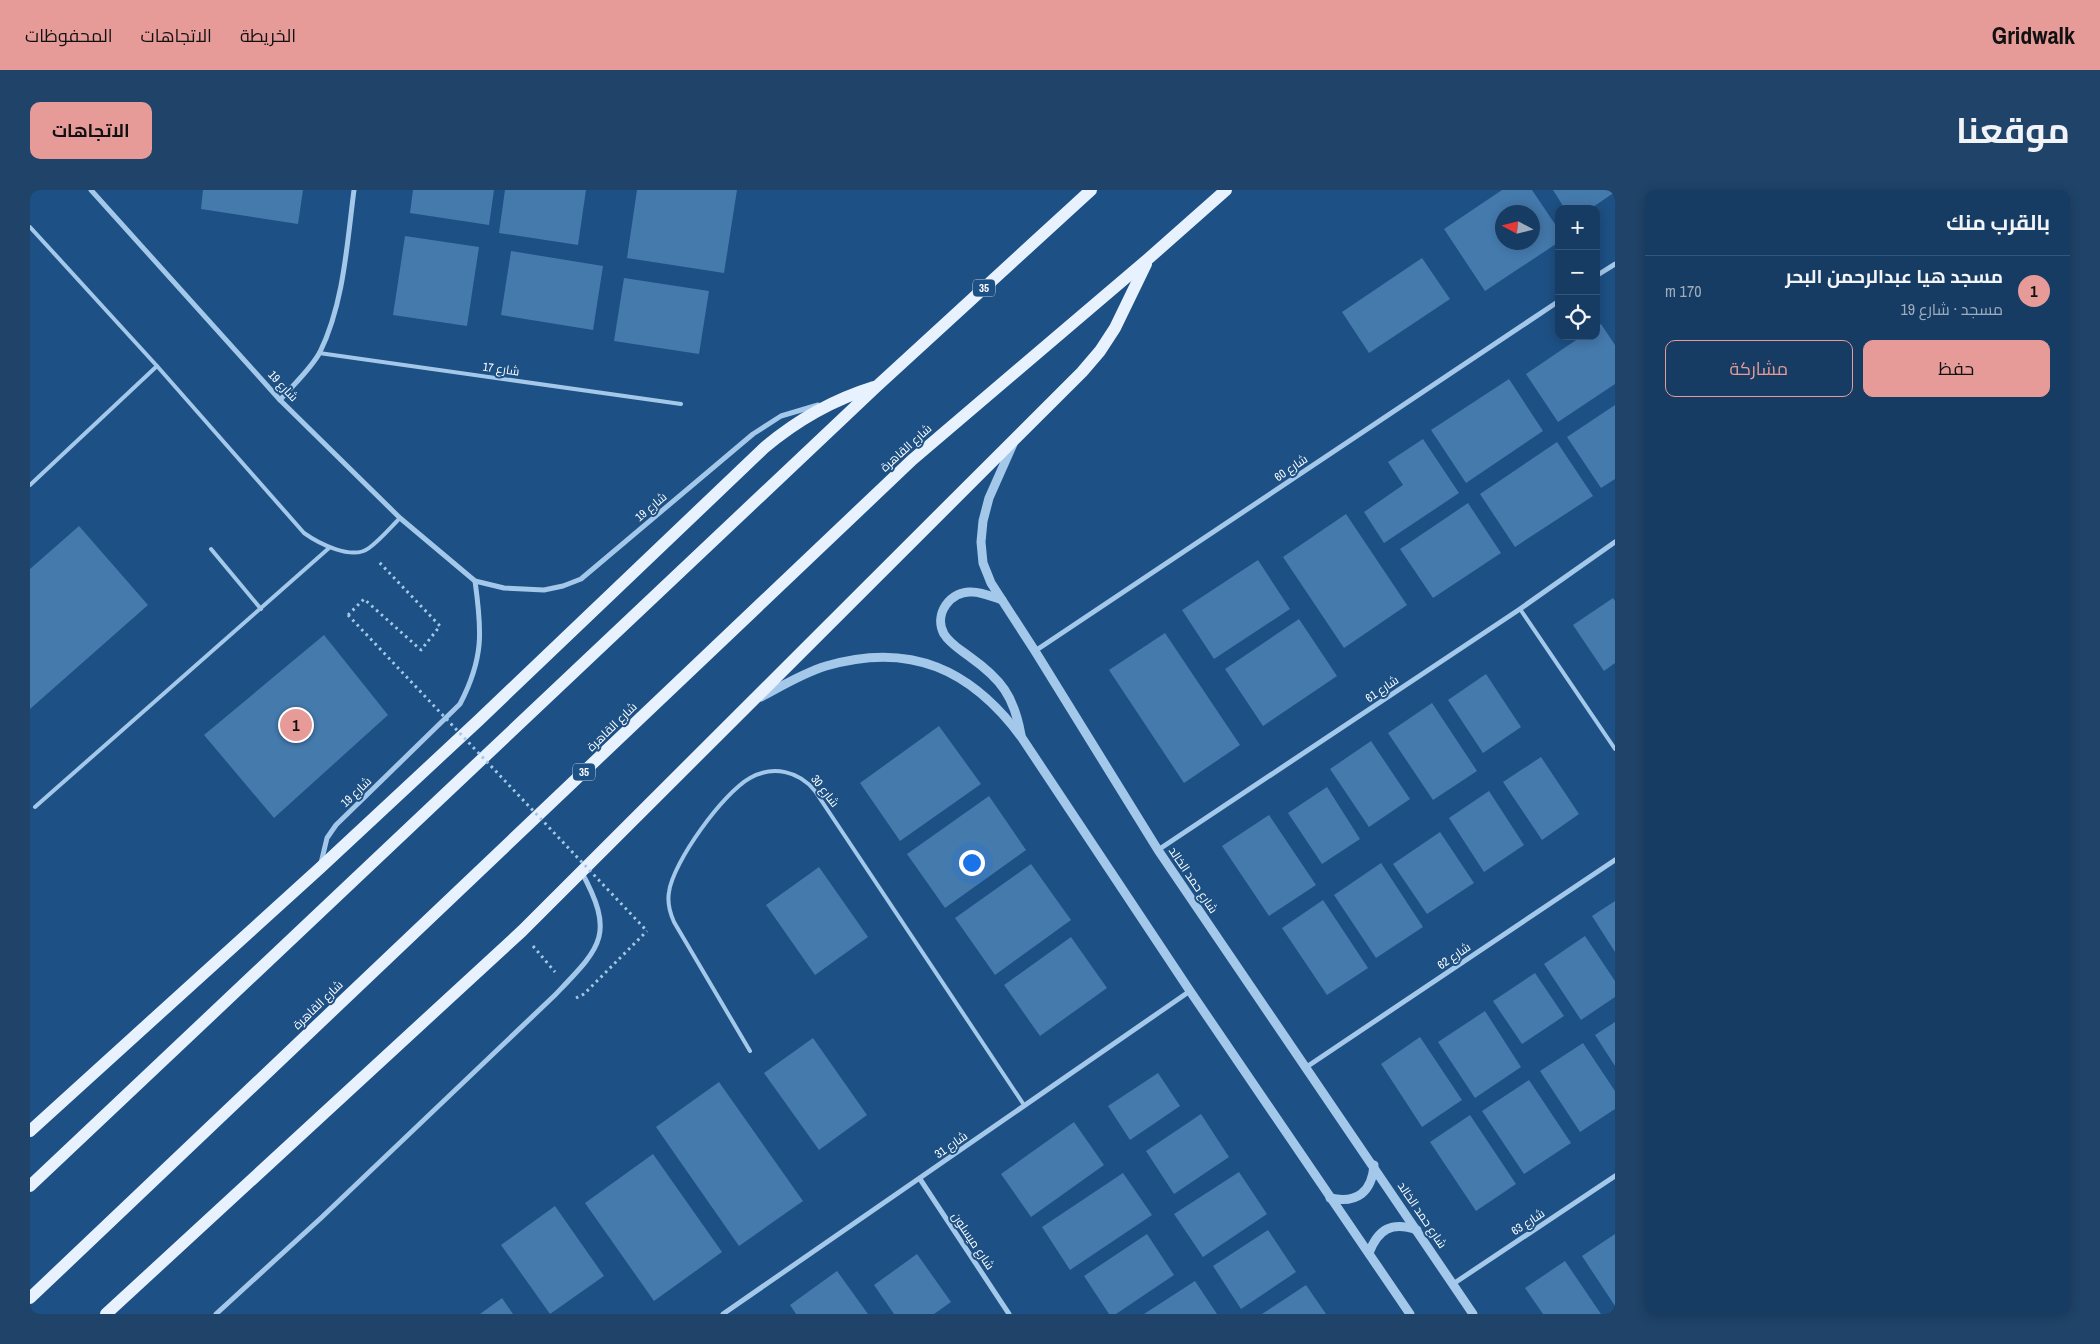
<!DOCTYPE html>
<html lang="ar">
<meta charset="utf-8">
<style>
:root{--surface:#163c63;--page:#1f4369;--text:#f1f3f6;--muted:#9eadbe;--line:#355678;--accent:#e69b98}
body{margin:0;font-family:"Archivo Narrow",Cairo,sans-serif;background:var(--page);color:var(--text);direction:rtl}
.controls{position:absolute;right:15px;top:15px;display:grid;overflow:hidden;border-radius:10px;box-shadow:0 2px 12px #0003}
.controls button{width:45px;height:45px;display:grid;place-items:center;padding:0;border:0;border-bottom:1px solid var(--line);background:var(--surface);color:var(--text);font:25px sans-serif}
.compass{position:absolute;left:1465px;top:15px;width:45px;height:45px;border-radius:50%;background:var(--surface);box-shadow:0 2px 12px #0003;rotate:277deg}
.you{position:absolute;left:941px;top:672px;width:18px;height:18px;margin:-12px;border:4px solid #fff;border-radius:50%;background:#1a73e8;box-shadow:0 0 0 8px #1a73e833}
.badge{display:grid;place-items:center;width:32px;height:32px;border-radius:50%;background:var(--accent);color:#111;font-size:16px;font-weight:700}
.pin{position:absolute;translate:-50% -50%;border:2px solid #fff;box-shadow:0 1px 5px #0006}
.list{margin:0;padding:0;list-style:none}
h2{display:flex;justify-content:space-between;align-items:center;height:65px;margin:0;padding:0 20px;font-size:21px}
h2 small{font-size:16px;font-weight:400;color:var(--muted)}
.list li{display:grid;grid-template-columns:32px 1fr auto;gap:15px;align-items:center;box-sizing:border-box;height:70px;padding:0 20px;border-top:1px solid var(--line)}
.list b{display:block;font-size:19px;white-space:nowrap}
.list p{margin:0;font-size:16px;white-space:nowrap;color:var(--muted)}
.list em{font-size:16px;font-style:normal;color:var(--muted)}
.actions{display:flex;gap:10px;padding:15px 20px}
.actions a{flex:1;padding:11px 0;border:1px solid var(--accent);border-radius:10px;text-align:center;font-size:18px;color:var(--accent)}
.actions .main{background:var(--accent);color:#111}
.icon{flex:none;width:28px;height:28px;fill:none;stroke:currentColor;stroke-width:2;stroke-linecap:round;stroke-linejoin:round}
.map{position:relative;flex:none;width:1585px;height:1124px;overflow:hidden;direction:ltr;border-radius:10px}
header{display:flex;align-items:center;gap:30px;box-sizing:border-box;height:70px;padding:0 25px;background:var(--accent);color:#111}
header strong{font-size:24px}
nav{display:flex;gap:28px;margin-inline-start:auto;font-size:18px}
.intro{display:flex;align-items:center;justify-content:space-between;box-sizing:border-box;height:120px;padding:0 30px}
h1{margin:0;font-size:35px}
.button{padding:12px 22px;border-radius:10px;background:var(--accent);color:#111;font-size:18px;font-weight:700}
main{display:flex;gap:30px;padding:0 30px}
aside{flex:1;background:var(--surface);border-radius:10px;box-shadow:0 2px 12px #0003}
.map>svg:first-child{display:block}
</style>
<header>
<strong>Gridwalk</strong>
<nav><a>الخريطة</a><a>الاتجاهات</a><a>المحفوظات</a></nav>
</header>
<div class="intro"><h1>موقعنا</h1><a class="button">الاتجاهات</a></div>
<main>
<aside>
<h2>بالقرب منك<small></small></h2>
<ul class="list">
<li><span class="badge">1</span><div><b>مسجد هيا عبدالرحمن البحر</b><p>مسجد · شارع 19</p></div><em>170 m</em></li>
</ul>
<div class="actions"><a class="main">حفظ</a><a>مشاركة</a></div>
</aside>
<div class="map">
<svg width="1585" height="1124" viewBox="0 0 1585 1124">
<rect width="100%" height="100%" fill="#1d5084"/>
<g fill="#457aad" fill-rule="evenodd">
<path d="M173,0H273L268,34L171,19Z"/>
<path d="M383,0H464L459,35L380,23Z"/>
<path d="M475,0H556L548,55L469,43Z"/>
<path d="M607,0H707L694,83L597,68Z"/>
<path d="M1472,0H1502L1529,40V52L1455,101L1414,39ZM1472,22H1502V52H1472Z"/>
<path d="M1523,0H1585V2L1560,19H1535Z"/>
<path d="M375,46L449,57L437,136L363,125Z"/>
<path d="M481,61L573,76L563,140L471,125Z"/>
<path d="M1392,68L1420,109L1339,163L1312,122Z"/>
<path d="M594,88L679,101L669,164L584,151Z"/>
<path d="M1571,134L1585,155V194L1528,232L1496,184L1552,146H1566V137Z"/>
<path d="M1479,189L1513,241L1436,293L1401,240Z"/>
<path d="M1585,215V289L1571,298L1537,247Z"/>
<path d="M1393,249L1429,303L1354,353L1334,322L1373,295L1358,272Z"/>
<path d="M1527,252L1563,306L1485,357L1450,304Z"/>
<path d="M1438,313L1471,363L1403,408L1370,359Z"/>
<path d="M1316,324L1377,415L1314,458L1253,367Z"/>
<path d="M49,336L118,415L0,519V379Z"/>
<path d="M1228,370L1260,419L1184,469L1152,420Z"/>
<path d="M1583,408L1585,411V473L1574,481L1543,435Z"/>
<path d="M1269,429L1307,486L1233,536L1195,479Z"/>
<path d="M1135,443L1210,555L1154,593L1079,480Z"/>
<path d="M294,445L358,525L244,628L174,545Z"/>
<path d="M1456,484L1491,537L1453,563L1418,510Z"/>
<path d="M1402,513L1447,581L1403,610L1358,543Z"/>
<path d="M909,536L951,594L870,651L830,593Z"/>
<path d="M1341,551L1380,609L1339,637L1300,579Z"/>
<path d="M1511,567L1549,624L1512,650L1473,592Z"/>
<path d="M1297,597L1330,649L1292,674L1258,623Z"/>
<path d="M1459,601L1494,655L1454,682L1419,628Z"/>
<path d="M959,606L996,660L915,718L877,664Z"/>
<path d="M1239,625L1286,695L1239,726L1192,656Z"/>
<path d="M1410,642L1444,693L1397,724L1363,674Z"/>
<path d="M1351,673L1393,737L1346,768L1304,705Z"/>
<path d="M1001,674L1041,730L965,785L925,728Z"/>
<path d="M789,677L838,747L785,785L736,715Z"/>
<path d="M1293,710L1338,778L1297,805L1252,738Z"/>
<path d="M1585,711V762L1562,726Z"/>
<path d="M1555,746L1585,791V807L1551,830L1514,774Z"/>
<path d="M1041,747L1077,798L1010,846L974,795Z"/>
<path d="M1505,783L1534,826L1492,854L1463,811Z"/>
<path d="M1455,821L1491,877L1445,908L1408,852Z"/>
<path d="M1585,832V876L1565,845Z"/>
<path d="M1390,847L1432,910L1392,937L1351,874Z"/>
<path d="M783,848L837,925L789,960L734,883Z"/>
<path d="M1553,853L1585,901V919L1550,942L1510,881Z"/>
<path d="M1128,883L1150,916L1100,950L1078,916Z"/>
<path d="M1499,890L1541,953L1494,984L1452,921Z"/>
<path d="M689,892L773,1011L709,1056L626,937Z"/>
<path d="M1171,924L1199,967L1144,1004L1116,961Z"/>
<path d="M1440,925L1486,994L1446,1021L1400,952Z"/>
<path d="M1044,932L1074,975L1001,1027L971,984Z"/>
<path d="M623,964L692,1062L624,1111L555,1013Z"/>
<path d="M1209,982L1237,1024L1173,1067L1144,1024Z"/>
<path d="M1093,983L1122,1025L1040,1080L1012,1037Z"/>
<path d="M525,1016L574,1086L520,1124L471,1055Z"/>
<path d="M1238,1040L1266,1082L1211,1119L1183,1076Z"/>
<path d="M1117,1044L1144,1085L1086,1124H1079L1054,1086Z"/>
<path d="M1585,1044V1116L1552,1066Z"/>
<path d="M887,1064L921,1112L904,1124H864L844,1095Z"/>
<path d="M1535,1071L1571,1124H1513L1495,1098Z"/>
<path d="M807,1081L838,1124H766L760,1115Z"/>
<path d="M1165,1091L1187,1124H1114Z"/>
<path d="M1276,1095L1296,1124H1232Z"/>
<path d="M472,1108L483,1124H450Z"/>
</g>
<g fill="none" stroke-linecap="round" stroke-linejoin="round">
<g stroke="#a4c8ea" stroke-width="3" stroke-dasharray="2.5 4" stroke-linecap="butt">
<path d="M318,425L334,409L391,460L410,436L348,371"/>
<path d="M503,756L525,782"/>
<path d="M546,808L554,804L617,741"/>
</g>
<g stroke="#a4c8ea" stroke-width="4">
<path d="M0,37L127,176L274,343C288,353 322,371 339,358C350,350 360,338 370,328"/>
<path d="M289,163L651,214"/>
<path d="M0,295L127,176"/>
<path d="M181,359L231,419"/>
<path d="M1490,419L1585,559"/>
<path d="M5,617L299,358"/>
<path d="M720,861L644,732C640,723 637,713 639,702C643,672 693,603 720,588C743,575 769,581 785,601L994,915"/>
</g>
<g stroke="#a4c8ea" stroke-width="5">
<path d="M61,0L250,210L370,328L445,391L474,398L514,400L533,396L551,389L723,244L751,226L788,215"/>
<path d="M1566,86L1585,74"/>
<path d="M250,210C263,195 281,179 290,162C314,113 317,53 324,0"/>
<path d="M1005,461L1529,111"/>
<path d="M1128,660L1490,419L1585,352"/>
<path d="M291,673L297,648L306,635L430,514C454,468 452,441 445,391"/>
<path d="M1275,878L1585,670"/>
<path d="M890,989L979,1124"/>
<path d="M1423,1094L1585,986"/>
<path d="M186,1124L291,1028L525,805C571,757 586,745 551,681"/>
<path d="M693,1124L1160,801"/>
</g>
<g stroke="#a4c8ea" stroke-width="9">
<path d="M983,254L959,308L953,331L951,352L953,373L961,393L1005,461L1128,660L1443,1124"/>
<path d="M972,410C963,407 952,402 942,402C921,400 903,424 914,444C920,454 931,460 940,467C971,489 984,506 991,545"/>
<path d="M731,507C752,496 773,483 796,476C881,451 942,480 992,548L1160,801L1380,1124"/>
<path d="M1300,1008C1327,1014 1342,1002 1344,975"/>
<path d="M1339,1063C1348,1039 1362,1031 1387,1040"/>
</g>
<g stroke="#e8f2fe" stroke-width="12">
<path d="M0,941L290,678L449,530L734,258C767,230 802,210 844,197"/>
<path d="M0,996L846,197L1061,0"/>
<path d="M0,1108L882,270L1118,69L1196,0"/>
<path d="M76,1124L492,741L1052,182L1070,161L1085,138L1116,74"/>
</g>
<path stroke="#a4c8ea" stroke-width="3" stroke-dasharray="2.5 4" stroke-linecap="butt" d="M318,425L617,741"/>
</g>
<g text-anchor="middle" stroke-width="4" stroke-linejoin="round" paint-order="stroke">
<g fill="#1d5084" stroke="#bbcada" stroke-width="1">
<rect x="943" y="89.5" width="22" height="17" rx="4"/>
<rect x="543" y="573.5" width="22" height="17" rx="4"/>
</g>
<g font-size="11" font-weight="bold" fill="#fff">
<text x="954" y="102">35</text>
<text x="554" y="586">35</text>
</g>
<g font-size="12" fill="#fff" stroke="#1d5084">
<text transform="translate(471 179) rotate(8)" y="4">شارع 17</text>
<text transform="translate(253 196) rotate(47)" y="4">شارع 19</text>
<text transform="translate(876 258) rotate(-42)" y="4">شارع القاهرة</text>
<text transform="translate(1261 278) rotate(-34)" y="4">شارع 60</text>
<text transform="translate(621 317) rotate(-40)" y="4">شارع 19</text>
<text transform="translate(1352 499) rotate(-34)" y="4">شارع 61</text>
<text transform="translate(582 537) rotate(-44)" y="4">شارع القاهرة</text>
<text transform="translate(795 601) rotate(52)" y="4">شارع 30</text>
<text transform="translate(326 602) rotate(-44)" y="4">شارع 19</text>
<text transform="translate(1163 690) rotate(56)" y="4">شارع حمد الخالد</text>
<text transform="translate(1424 766) rotate(-34)" y="4">شارع 62</text>
<text transform="translate(288 815) rotate(-44)" y="4">شارع القاهرة</text>
<text transform="translate(921 955) rotate(-35)" y="4">شارع 31</text>
<text transform="translate(1392 1025) rotate(56)" y="4">شارع حمد الخالد</text>
<text transform="translate(1498 1032) rotate(-33)" y="4">شارع 63</text>
<text transform="translate(943 1051) rotate(56)" y="4">شارع ميسلون</text>
</g>
</g>
</svg>
<div class="controls">
<button>+</button>
<button>−</button>
<button><svg class="icon" aria-label="locate" viewBox="0 0 24 24"><circle cx="12" cy="12" r="6"/><path d="M12 2v4M12 18v4M2 12h4M18 12h4"/></svg></button>
</div>
<svg class="compass" viewBox="-18 -18 36 36"><path d="M0-13l5 13h-10z" fill="#e53935"/><path d="M0 13l5-13h-10z" fill="#9eadbe"/></svg>
<div class="you"></div>
<div class="pin badge" style="left:266px;top:535px">1</div>
</div>
</main>
